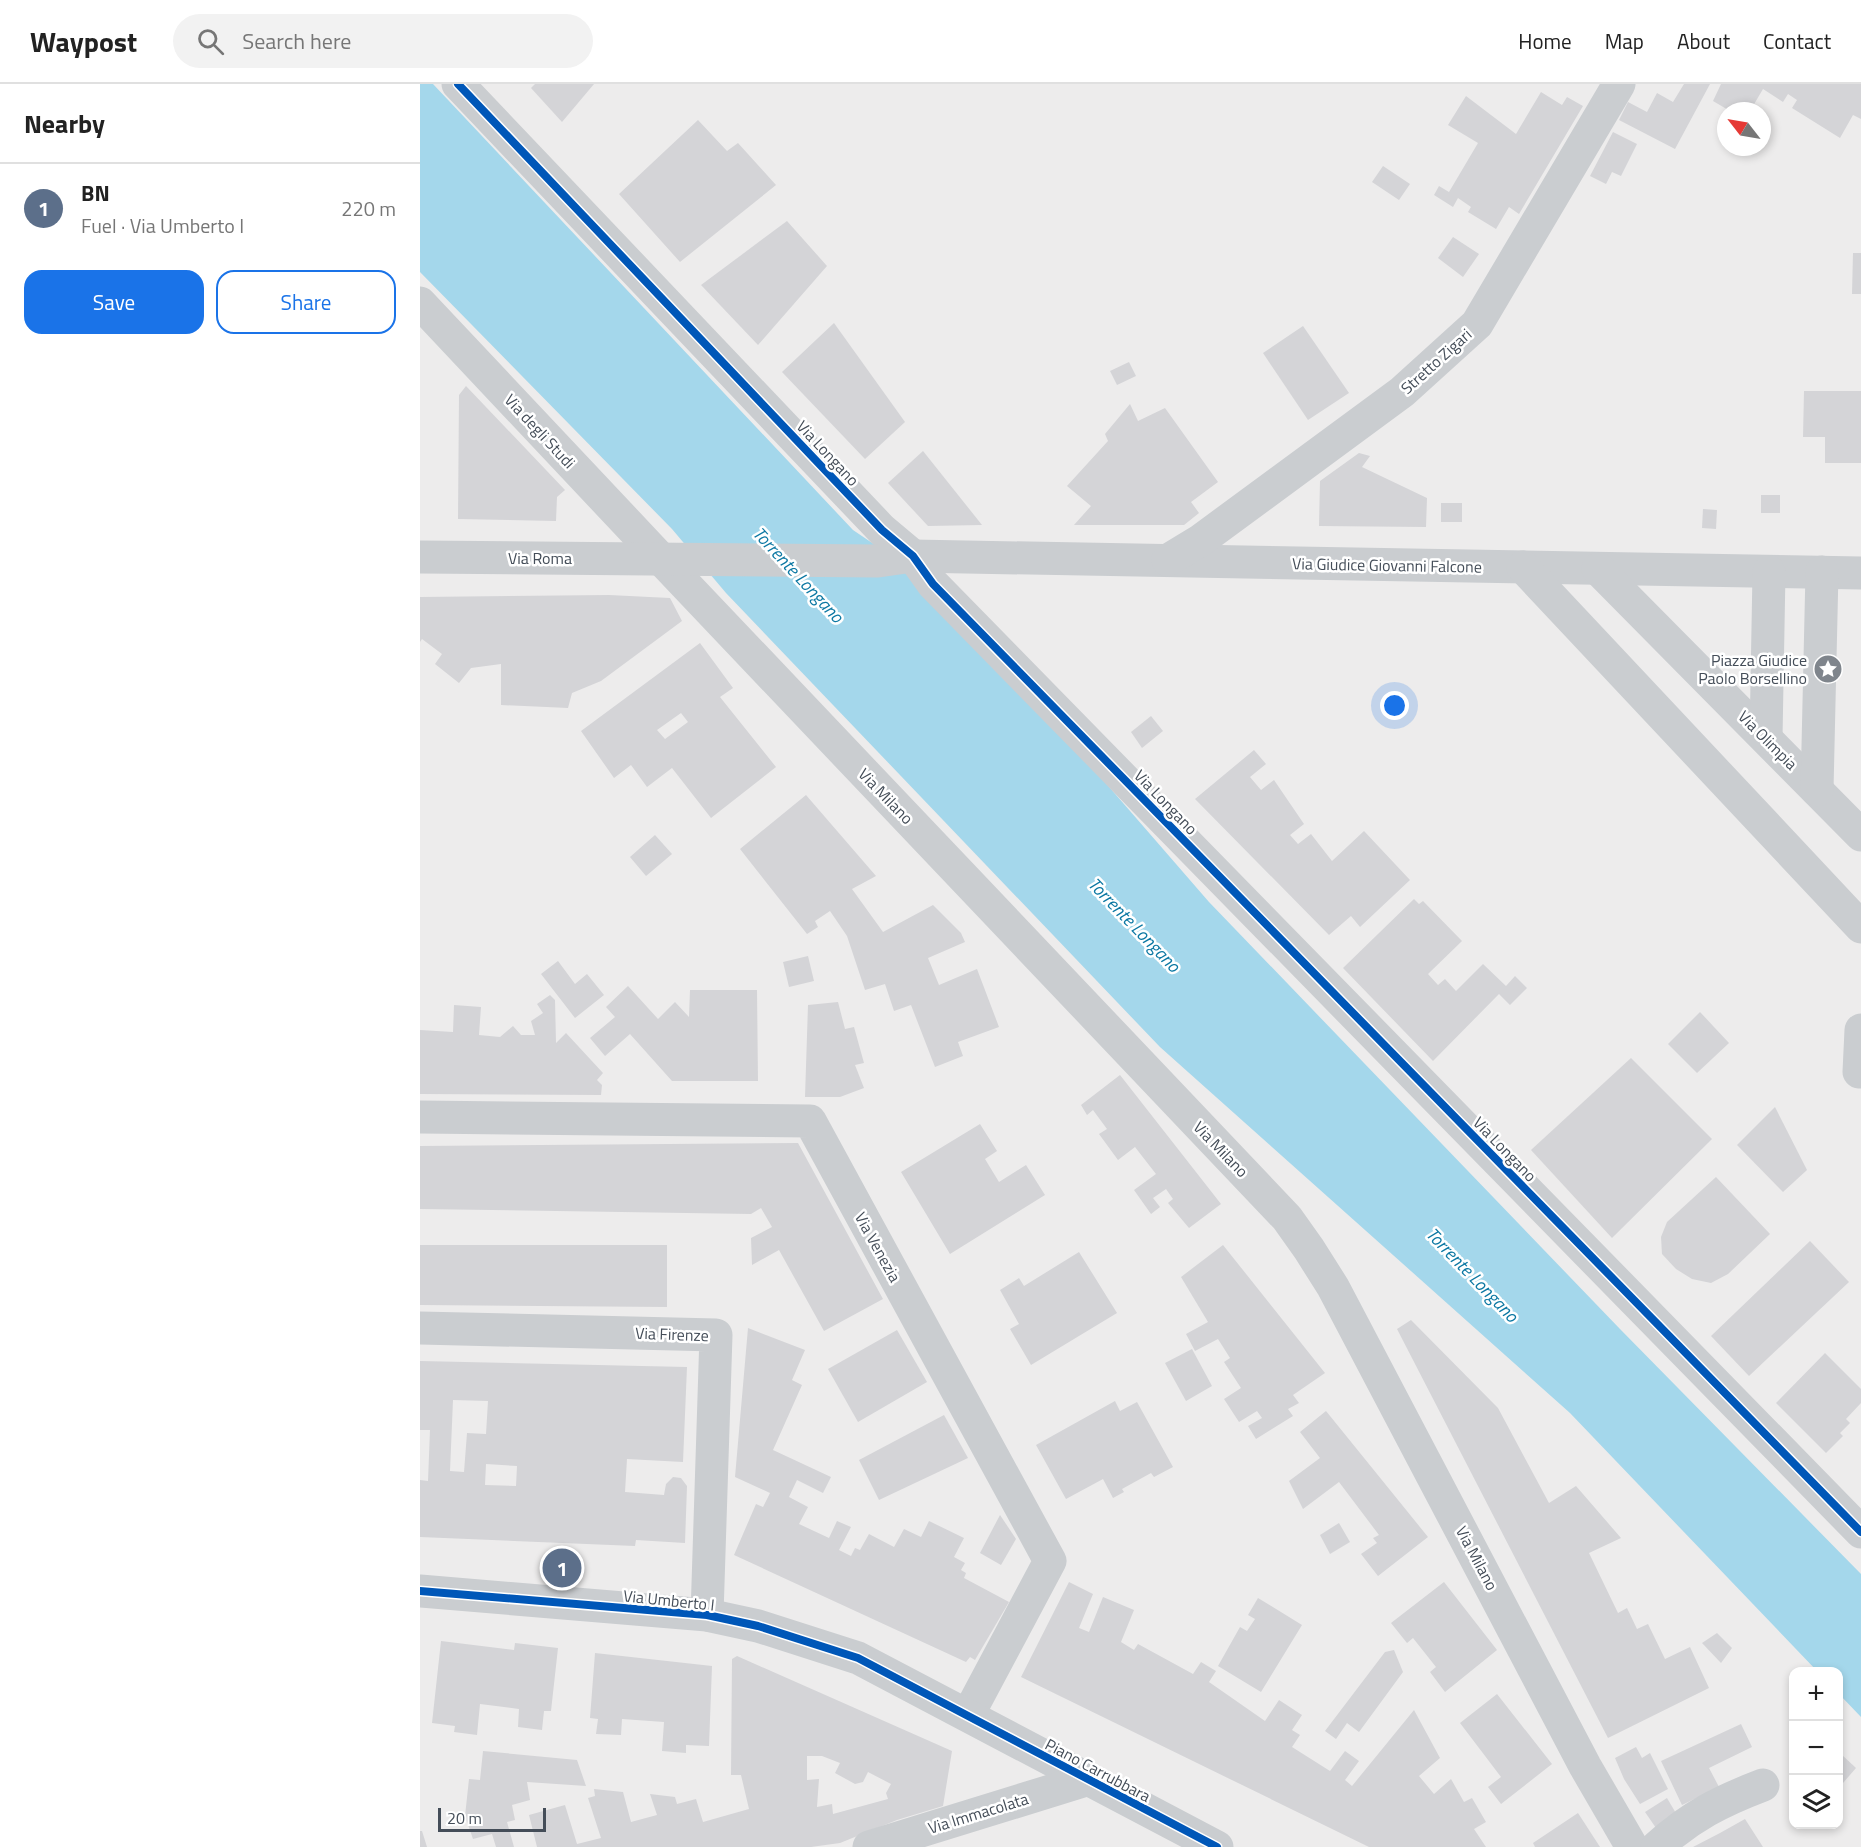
<!DOCTYPE html>
<meta charset="utf-8">
<style>
:root{--surface:#fff;--page:#f2f2f2;--text:#222;--muted:#767676;--line:#e0e0e0;--accent:#1a73e8}
body{margin:0;font-family:"Titillium Web",sans-serif;background:var(--page);color:var(--text)}
.controls{position:absolute;right:18px;bottom:18px;display:grid;overflow:hidden;border-radius:12px;box-shadow:0 3px 9px #0003}
.controls button{width:54px;height:54px;display:grid;place-items:center;padding:0;border:0;border-bottom:2px solid var(--line);background:var(--surface);color:var(--text);font:30px sans-serif}
.compass{position:absolute;left:1297px;top:18px;width:54px;height:54px;border-radius:50%;background:var(--surface);box-shadow:0 3px 9px #0003;rotate:301deg}
.scale{position:absolute;left:18px;bottom:15px;width:108px;box-sizing:border-box;padding-left:6px;border:3px solid #444d58;border-top:0;font-size:16px;line-height:21px;white-space:nowrap;color:#444d58;-webkit-text-stroke:4px #fff;paint-order:stroke}
.you{position:absolute;left:975px;top:622px;width:21px;height:21px;margin:-15px;border:4px solid #fff;border-radius:50%;background:#1a73e8;box-shadow:0 0 0 9px #1a73e833}
.badge{display:grid;place-items:center;width:39px;height:39px;border-radius:50%;background:var(--accent);color:#fff;font-size:20px;font-weight:700}
.pin{position:absolute;translate:-50% -50%;border:3px solid #fff;box-shadow:0 2px 6px #0006}
.list{margin:0;padding:0;list-style:none}
h2{display:flex;justify-content:space-between;align-items:center;height:78px;margin:0;padding:0 24px;font-size:26px}
h2 small{font-size:20px;font-weight:400;color:var(--muted)}
.list li{display:grid;grid-template-columns:39px 1fr auto;gap:18px;align-items:center;box-sizing:border-box;height:90px;padding:0 24px;border-top:2px solid var(--line)}
.list b{display:block;font-size:22px;white-space:nowrap}
.list p{margin:0;font-size:20px;white-space:nowrap;color:var(--muted)}
.list em{font-size:20px;font-style:normal;color:var(--muted)}
.actions{display:flex;gap:12px;padding:18px 24px}
.actions a{flex:1;padding:14px 0;border:2px solid var(--accent);border-radius:18px;text-align:center;font-size:21px;color:var(--accent)}
.actions .main{background:var(--accent);color:#fff}
.icon{flex:none;width:33px;height:33px;fill:none;stroke:currentColor;stroke-width:2;stroke-linecap:round;stroke-linejoin:round}
.map{position:relative;flex:none;width:1441px;height:1763px;overflow:hidden}
header{display:flex;align-items:center;gap:36px;box-sizing:border-box;height:84px;padding:0 30px;background:var(--surface);border-bottom:2px solid var(--line)}
header strong{font-size:28px}
nav{display:flex;gap:33px;margin-inline-start:auto;font-size:21px}
.search{width:420px;height:54px;background:var(--page);display:flex;align-items:center;gap:15px;box-sizing:border-box;padding:0 21px;border-radius:33px;color:var(--muted);font-size:22px}
main{display:flex}
aside{flex:1;background:var(--surface)}
.map>svg:first-child{display:block}
</style>
<header>
<strong>Waypost</strong>
<div class="search"><svg class="icon" aria-label="search" viewBox="0 0 24 24"><circle cx="10" cy="10" r="6"/><path d="M15 15l6 6"/></svg>Search here</div>
<nav><a>Home</a><a>Map</a><a>About</a><a>Contact</a></nav>
</header>
<main>
<aside>
<h2>Nearby<small></small></h2>
<ul class="list">
<li><span class="badge" style="background:#5c6f8a">1</span><div><b>BN</b><p>Fuel · Via Umberto I</p></div><em>220 m</em></li>
</ul>
<div class="actions"><a class="main">Save</a><a>Share</a></div>
</aside>
<div class="map">
<svg width="1441" height="1763" viewBox="0 0 1441 1763">
<rect width="100%" height="100%" fill="#edecec"/>
<path fill="#a4d7eb" d="M0,0H13L433,446L513,500L789,818L1200,1245L1441,1490V1633L1419,1610L1418,1588L1397,1587L1150,1329L740,963L306,509L252,445L0,188Z"/>
<g fill="#d4d4d7" fill-rule="evenodd">
<path d="M115,0H174L142,38L111,4Z"/>
<path d="M1264,0H1290L1255,65L1199,36L1208,18L1227,28L1237,9L1253,18Z"/>
<path d="M1301,0H1441V35L1433,31L1420,54L1372,24L1377,16L1368,10L1363,18L1343,5L1330,27H1310L1293,17Z"/>
<path d="M1121,8L1142,21L1147,13L1163,22L1099,130L1089,123L1076,145L1048,128L1051,123L1038,114L1033,123L1014,111L1019,102L1029,108L1058,59L1028,41L1046,12L1096,50Z"/>
<path d="M278,36L307,67L318,59L356,101L260,178L199,110Z"/>
<path d="M1193,48L1217,60L1201,92L1192,88L1186,100L1170,92Z"/>
<path d="M963,82L990,100L979,116L952,98Z"/>
<path d="M367,137L407,182L338,261L281,201Z"/>
<path d="M1033,153L1059,170L1043,193L1018,174Z"/>
<path d="M1433,169H1441V210H1432Z"/>
<path d="M414,239L485,338L445,375L362,288Z"/>
<path d="M883,242L929,309L888,336L843,269Z"/>
<path d="M709,278L716,292L697,301L690,287Z"/>
<path d="M46,302L145,406L137,413L136,437L38,435L39,311Z"/>
<path d="M1384,307H1441V379H1405V353H1383Z"/>
<path d="M710,320L718,337L745,324L798,398L771,418L779,429L764,441H654L671,422L647,402L688,357L685,350Z"/>
<path d="M503,367L562,441L508,442L468,399Z"/>
<path d="M939,369L950,372L942,383L1007,414L1006,443L899,442L900,397Z"/>
<rect x="1341" y="411" width="19" height="18"/>
<rect x="1021" y="419" width="21" height="19"/>
<path d="M1283,425L1297,426L1296,445L1282,444Z"/>
<path d="M189,511L250,514L262,537L181,597L152,609L148,624L81,621V580L51,584L39,599L15,580L22,570L2,555L0,558V513Z"/>
<path d="M280,559L313,604L300,613L356,683L291,734L252,684L227,703L211,681L194,694L161,647ZM261,629L268,638L245,655L237,646Z"/>
<path d="M731,632L743,647L722,664L711,648Z"/>
<path d="M834,666L846,680L830,693L841,706L854,696L884,740L870,751L878,760L891,750L912,777L944,747L990,796L940,843L931,832L909,851L775,715Z"/>
<path d="M386,711L456,792L432,805L463,848L513,821L541,849L545,858L508,874L519,901L557,885L579,943L538,958L543,972L515,983L491,921L474,927L465,900L445,906L427,852L410,827L395,837L398,843L387,850L320,765Z"/>
<path d="M235,751L252,770L226,792L210,773Z"/>
<path d="M994,815L999,820L1003,817L1042,857L1008,890L1018,901L1025,895L1036,907L1063,880L1086,902L1095,892L1107,904L1090,921L1079,910L1013,977L923,884Z"/>
<path d="M388,872L394,897L369,903L363,878Z"/>
<path d="M138,877L155,900L167,890L184,911L155,934L121,890Z"/>
<path d="M208,902L238,935L255,918L269,933L270,906H337L338,997H252L210,950L185,972L170,954L195,933L186,923Z"/>
<path d="M130,911L135,916L136,959L146,949L183,989L177,996L182,1001L181,1011L0,1010V946L33,948L34,921L61,923L59,951L80,953L93,942L101,951H115L111,937L123,929L117,920Z"/>
<path d="M418,918L425,945L434,943L444,979L435,981L444,1004L420,1013H385L388,921Z"/>
<path d="M1280,928L1309,959L1277,989L1248,960Z"/>
<path d="M1211,974L1292,1055L1192,1154L1111,1066Z"/>
<path d="M700,991L801,1120L769,1144L748,1119L753,1115L746,1105L733,1114L740,1123L731,1130L714,1106L736,1090L715,1063L698,1076L679,1050L687,1045L673,1026L667,1031L661,1021Z"/>
<path d="M1355,1023L1387,1086L1363,1108L1317,1061Z"/>
<path d="M560,1040L577,1067L565,1075L579,1098L606,1081L625,1111L530,1170L481,1088Z"/>
<path d="M378,1059L463,1215L404,1247L359,1166L332,1181L331,1154L352,1143L341,1124L331,1130L0,1125V1062Z"/>
<path d="M1296,1093L1350,1150L1308,1190L1291,1199L1272,1195L1256,1185L1242,1170L1241,1153L1247,1138Z"/>
<path d="M1390,1157L1429,1198L1329,1292L1291,1252Z"/>
<path d="M0,1161H247V1223L0,1221Z"/>
<path d="M803,1161L905,1289L873,1311L879,1319L868,1325L873,1332L836,1355L828,1342L842,1334L837,1327L819,1338L804,1315L821,1304L804,1278L810,1274L798,1255L775,1267L766,1250L788,1238L761,1193Z"/>
<path d="M659,1168L697,1229L611,1281L590,1245L599,1240L580,1206L599,1194L604,1202Z"/>
<path d="M991,1236L1078,1324L1129,1419L1156,1402L1201,1454L1169,1469L1198,1529L1207,1524L1217,1545L1228,1540L1245,1575L1270,1563L1289,1604L1188,1654L977,1245Z"/>
<path d="M328,1244L385,1266L372,1296L382,1301L353,1366L411,1393L403,1409L377,1396L369,1413L388,1423L379,1440L409,1454L417,1437L431,1443L419,1466L431,1472L435,1464L440,1466L449,1450L474,1463L484,1445L501,1453L509,1437L544,1454L534,1473L545,1479L541,1486L546,1489L544,1494L589,1518L555,1576L550,1573L546,1578L314,1471L336,1420L343,1423L350,1409L315,1393Z"/>
<path d="M477,1246L507,1298L438,1338L408,1285Z"/>
<path d="M772,1265L792,1302L766,1317L745,1279Z"/>
<path d="M1405,1269L1441,1305V1319L1426,1335L1430,1339L1420,1349L1423,1352L1406,1369L1356,1319Z"/>
<path d="M0,1277L267,1283L263,1378L207,1375L205,1408L244,1411L246,1400L253,1393L261,1394L267,1402L265,1459L216,1456L215,1462L0,1453V1396L8,1397L10,1346H0ZM33,1316L68,1317L66,1350L47,1349L44,1388L30,1387ZM66,1380L97,1382L96,1402L65,1401Z"/>
<path d="M695,1317L700,1327L717,1318L753,1383L734,1393L731,1389L702,1405L704,1408L693,1414L683,1395L646,1415L616,1361Z"/>
<path d="M906,1327L1008,1453L958,1492L941,1470L957,1459L953,1454L959,1451L919,1398L883,1425L869,1397L900,1374L880,1348Z"/>
<path d="M524,1331L548,1374L459,1416L439,1376Z"/>
<path d="M580,1431L596,1455L581,1481L560,1469Z"/>
<path d="M919,1439L930,1458L910,1470L900,1451Z"/>
<path d="M649,1498L673,1510L659,1544L669,1548L683,1513L714,1526L701,1558L714,1566L718,1560L773,1590L781,1578L796,1587L789,1598L845,1637L859,1616L882,1631L872,1646L880,1651L872,1663L910,1687L925,1667L939,1677L925,1696L932,1702L994,1626L1020,1674L999,1692L1014,1710L1031,1695L1044,1718L1052,1714L1066,1738L1054,1745L1066,1763H949L601,1593Z"/>
<path d="M1024,1498L1077,1566L1025,1608L1010,1588L1016,1583L993,1554L987,1559L971,1539Z"/>
<path d="M838,1514L882,1541L841,1608L798,1582L820,1543L827,1547L835,1535L828,1531Z"/>
<path d="M1297,1549L1312,1564L1301,1579L1282,1559Z"/>
<path d="M21,1557L94,1566L95,1559L138,1564L131,1627H124L122,1646L98,1643L99,1625L60,1620L57,1651L34,1648L35,1642L12,1639Z"/>
<path d="M974,1566L983,1588L939,1648L927,1639L916,1655L905,1647L965,1568Z"/>
<path d="M175,1569L292,1582L289,1662L266,1661V1669L242,1667L244,1638L202,1635L201,1651L176,1650L178,1635L170,1634Z"/>
<path d="M317,1572L532,1667L523,1722L477,1736L420,1759L391,1763H117L109,1731L145,1721L157,1760L181,1754L168,1714L175,1712L174,1705L203,1708L211,1738L237,1731L230,1710L255,1713L257,1720L276,1715L283,1738L329,1725L321,1691H311L312,1575ZM387,1672H402L420,1679L415,1689L435,1700L443,1698L448,1688L471,1700L466,1709L468,1715L413,1730L412,1720L397,1723L399,1695L387,1696Z"/>
<path d="M1077,1610L1132,1680L1081,1720L1068,1703L1081,1693L1040,1639Z"/>
<path d="M1321,1640L1332,1663L1289,1684L1299,1703L1262,1721L1241,1677Z"/>
<path d="M1216,1663L1222,1674L1230,1669L1248,1705L1220,1720L1204,1695L1195,1674Z"/>
<path d="M63,1667L157,1676L166,1702L107,1698L110,1716L92,1721L95,1736L87,1738L94,1763H76L72,1750L53,1755L45,1732L49,1695L60,1696Z"/>
<path d="M1421,1670L1436,1684L1423,1699L1419,1695V1673Z"/>
<path d="M1247,1714L1257,1731L1236,1744L1225,1728Z"/>
<path d="M1158,1729L1180,1763H1115L1113,1759Z"/>
<path d="M1325,1735L1343,1763H1273L1300,1749Z"/>
<path d="M0,1747H2L7,1763H0Z"/>
</g>
<g fill="none" stroke-linecap="round" stroke-linejoin="round">
<g stroke="#cacdd0" stroke-width="33">
<path d="M38,0L462,446L493,472L513,500L1441,1448"/>
<path d="M0,219L241,475L867,1134L889,1165L913,1203L1165,1682L1212,1763"/>
<path d="M0,473L458,477L493,472L1441,489"/>
<path d="M748,476L781,456L982,308L1057,240L1199,0"/>
<path d="M1103,483L1441,843"/>
<path d="M1178,485L1441,751"/>
<path d="M1346,654L1349,488"/>
<path d="M1397,706L1402,488"/>
<path d="M1441,946L1439,988H1441"/>
<path d="M0,1033L390,1037L630,1477L548,1631"/>
<path d="M0,1244L296,1251L287,1531"/>
<path d="M0,1507L287,1531L338,1542L438,1574L797,1763"/>
<path d="M449,1763L666,1696"/>
<path d="M1237,1763C1271,1732 1301,1717 1343,1701"/>
</g>
<g stroke="#fff" stroke-width="11">
<g id="cycleway">
<path d="M38,0L462,446L493,472L513,500L1441,1448"/>
<path d="M0,1507L287,1531L338,1542L438,1574L797,1763"/>
</g>
</g>
<use href="#cycleway" stroke="#0057b8" stroke-width="8"/>
</g>
<defs>
<g id="sight-disc" transform="scale(1.5)"><circle r="9.5" fill="#7f858c" stroke="#fff"/><path d="M0-6L1.8-2.2L6-1.7L2.9 1.2L3.7 5.4L0 3.3L-3.7 5.4L-2.9 1.2L-6-1.7L-1.8-2.2Z" fill="#fff"/></g>
</defs>
<g fill-rule="evenodd">
<use href="#sight-disc" x="1408" y="585"/>
</g>
<g text-anchor="middle" stroke-width="5" stroke-linejoin="round" paint-order="stroke">
<g font-size="16" fill="#444d58" stroke="#fff">
<text transform="translate(1016 277) rotate(-42)" y="6">Stretto Zigari</text>
<text transform="translate(120 347) rotate(47)" y="6">Via degli Studi</text>
<text transform="translate(408 369) rotate(47)" y="6">Via Longano</text>
<text x="120" y="480">Via Roma</text>
<text transform="translate(967 481) rotate(1)" y="6">Via Giudice Giovanni Falcone</text>
<text transform="translate(1348 656) rotate(45)" y="6">Via Olimpia</text>
<text transform="translate(466 712) rotate(46)" y="6">Via Milano</text>
<text transform="translate(746 718) rotate(46)" y="6">Via Longano</text>
<text transform="translate(801 1065) rotate(46)" y="6">Via Milano</text>
<text transform="translate(1085 1065) rotate(46)" y="6">Via Longano</text>
<text transform="translate(458 1163) rotate(61)" y="6">Via Venezia</text>
<text transform="translate(252 1250) rotate(2)" y="6">Via Firenze</text>
<text transform="translate(1057 1474) rotate(62)" y="6">Via Milano</text>
<text transform="translate(249 1516) rotate(6)" y="6">Via Umberto I</text>
<text transform="translate(678 1686) rotate(28)" y="6">Piano Carrubbara</text>
<text transform="translate(558 1729) rotate(-17)" y="6">Via Immacolata</text>
</g>
<g font-size="16" fill="#444d58" stroke="#fff" text-anchor="end">
<text x="1387" y="582">Piazza Giudice<tspan x="1387" dy="18">Paolo Borsellino</tspan></text>
</g>
<g font-size="18" font-style="italic" fill="#0c78a3" stroke="#fff">
<text transform="translate(378 491) rotate(47)" y="6">Torrente Longano</text>
<text transform="translate(714 841) rotate(46)" y="6">Torrente Longano</text>
<text transform="translate(1052 1191) rotate(46)" y="6">Torrente Longano</text>
</g>
</g>
</svg>
<div class="controls">
<button>+</button>
<button>−</button>
<button><svg class="icon" aria-label="layers" viewBox="0 0 24 24"><path d="M12 4l9 5-9 5-9-5zM3 14l9 5 9-5"/></svg></button>
</div>
<svg class="compass" viewBox="-18 -18 36 36"><path d="M0-13l5 13h-10z" fill="#e53935"/><path d="M0 13l5-13h-10z" fill="#767676"/></svg>
<div class="scale">20 m</div>
<div class="you"></div>
<div class="pin badge" style="left:142px;top:1484px;background:#5c6f8a">1</div>
</div>
</main>
